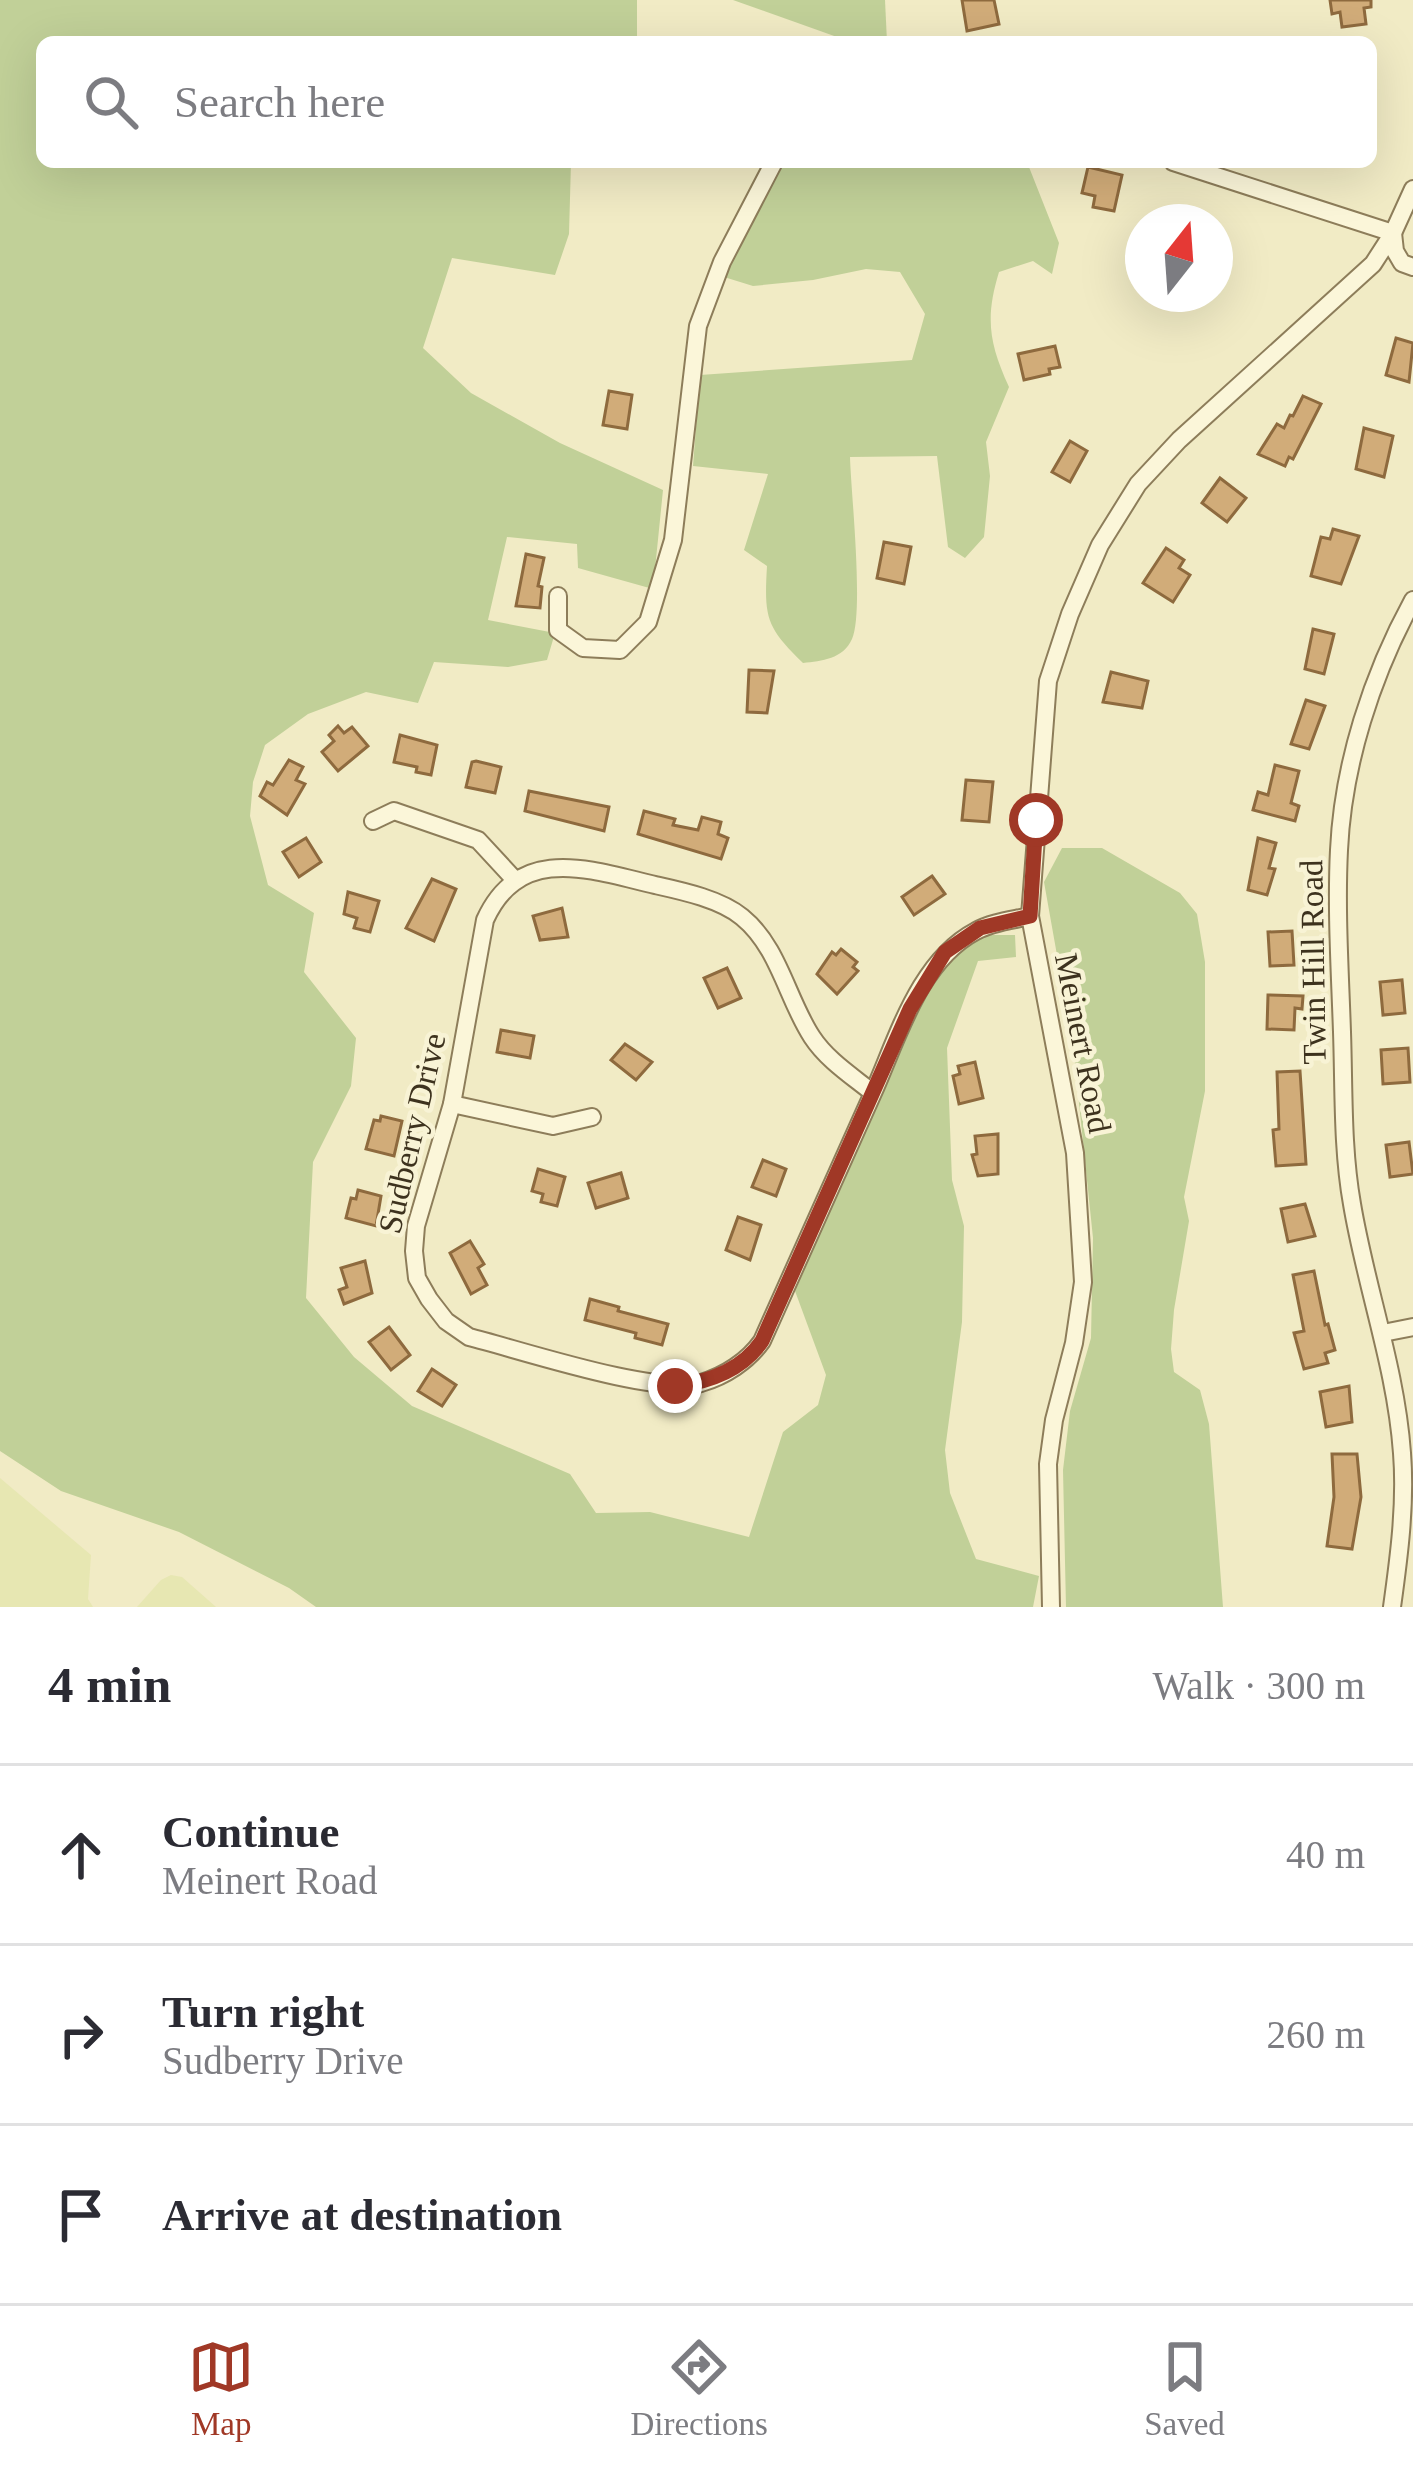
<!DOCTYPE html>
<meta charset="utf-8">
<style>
:root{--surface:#fff;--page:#f2f2f3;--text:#2b2b33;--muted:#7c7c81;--line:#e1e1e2;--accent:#a03826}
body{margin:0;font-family:Georgia,serif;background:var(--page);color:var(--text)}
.compass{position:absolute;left:1125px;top:204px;width:108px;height:108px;border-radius:50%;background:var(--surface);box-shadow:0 12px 48px #0002;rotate:17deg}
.stop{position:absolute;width:36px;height:36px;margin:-27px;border:9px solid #a03826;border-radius:50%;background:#fff}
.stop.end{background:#a03826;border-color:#fff;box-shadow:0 3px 12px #0008}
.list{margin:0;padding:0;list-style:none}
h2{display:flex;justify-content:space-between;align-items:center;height:156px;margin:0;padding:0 48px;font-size:51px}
h2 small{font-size:39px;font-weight:400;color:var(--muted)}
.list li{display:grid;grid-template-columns:78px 1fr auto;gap:36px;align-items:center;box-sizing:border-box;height:180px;padding:0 48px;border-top:3px solid var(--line)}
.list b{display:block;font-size:45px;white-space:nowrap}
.list p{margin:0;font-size:39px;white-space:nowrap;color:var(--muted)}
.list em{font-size:39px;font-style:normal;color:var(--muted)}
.icon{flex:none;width:66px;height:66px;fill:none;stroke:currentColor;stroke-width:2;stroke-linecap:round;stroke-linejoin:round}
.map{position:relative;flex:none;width:1413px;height:1607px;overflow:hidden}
.search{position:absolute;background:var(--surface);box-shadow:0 12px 48px #0002;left:36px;right:36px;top:36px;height:132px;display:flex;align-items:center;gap:30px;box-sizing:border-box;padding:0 42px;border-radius:18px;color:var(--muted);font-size:45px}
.sheet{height:696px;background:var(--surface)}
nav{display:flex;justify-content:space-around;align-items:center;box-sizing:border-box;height:168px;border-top:3px solid var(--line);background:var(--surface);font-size:33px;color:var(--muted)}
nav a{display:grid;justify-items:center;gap:6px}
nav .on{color:var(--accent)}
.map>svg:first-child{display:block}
</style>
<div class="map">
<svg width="1413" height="1607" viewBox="0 0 1413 1607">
<rect width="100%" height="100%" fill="#f1ebc5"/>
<g fill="#e7e7b2">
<path d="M0,1478L91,1555L88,1599L93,1607H0Z"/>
<path d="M171,1575L182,1577L216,1607H137L161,1580Z"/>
</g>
<g fill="#c1d098">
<path d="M0,0H637V36L633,42H42V162H571L569,234L555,275L452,258L423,348L471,393L560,443L663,490L653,589L578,568L577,544L507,537L488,620L555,633L547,660L508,667L434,662L418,703L366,692L308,714L265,745L253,782L250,816L268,885L314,913L304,972L356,1038L351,1086L313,1162L306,1298L354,1357L412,1406L570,1474L596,1513L650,1512L749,1537L783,1432L818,1405L826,1375L795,1291L919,1008L953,952L982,935H1015L1016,957L978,961L947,1048L952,1180L964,1226L962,1322L945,1450L950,1493L976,1559L1039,1576L1033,1607H316L289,1588L179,1532L61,1491L0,1451Z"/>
<path d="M733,0H885L887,42H851Z"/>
<path d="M783,162H1027L1059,243L1052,274L1033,261L999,272C985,318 989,343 1009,387L986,442L990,476L984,537L965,558L948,547L937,456L850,457C851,493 864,612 852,639C843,659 822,661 803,663C766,627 764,618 767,566L744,550L768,474L693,466L700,375L912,360L925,314L900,272L866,269L813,280L753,286L724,277Z"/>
<path d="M1062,848H1102L1180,893L1197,914L1205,962V1091L1184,1197L1189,1221L1174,1310L1171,1349L1174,1372L1200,1390L1209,1424L1223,1607H1066L1063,1470L1070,1411L1091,1338L1093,1238L1073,1045L1044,882Z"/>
</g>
<g fill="#d1ac79" stroke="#8e6a3e" stroke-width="3">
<path d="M962,0H994L999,24L967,31Z"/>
<path d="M1330,0H1371V7L1364,8L1366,24L1342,27L1340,12L1332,14Z"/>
<path d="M1088,167L1122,175L1114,211L1093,207L1095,196L1082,193Z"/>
<path d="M1396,338L1413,343L1409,382L1386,375Z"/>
<path d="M1055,346L1060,367L1049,369L1050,374L1024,380L1018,354Z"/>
<path d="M609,391L632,395L627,429L603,425Z"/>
<path d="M1303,396L1321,404L1293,459L1289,457L1285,466L1258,454L1277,424L1284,428L1290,415L1293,416Z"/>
<path d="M1364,428L1393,436L1384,477L1356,469Z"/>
<path d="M1070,441L1087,451L1070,482L1052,472Z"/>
<path d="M1220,478L1246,498L1227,522L1202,503Z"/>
<path d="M1333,529L1359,536L1341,584L1311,576L1321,537L1330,539Z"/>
<path d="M884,542L911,547L904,584L877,578Z"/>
<path d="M1166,548L1184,560L1179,568L1190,575L1173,602L1143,583Z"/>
<path d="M526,554L544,558L538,586L542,587L540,608L516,606Z"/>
<path d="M1313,629L1334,634L1324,674L1305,669Z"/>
<path d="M749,670L774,671L767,713L747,712Z"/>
<path d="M1111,672L1148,681L1142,708L1103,702Z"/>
<path d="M1306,700L1325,706L1309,749L1291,744Z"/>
<path d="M338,726L344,733L352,727L368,746L338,771L322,752L334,741L329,735Z"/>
<path d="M400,735L437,745L431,775L416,772L417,767L394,762Z"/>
<path d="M289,760L303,767L296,780L305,784L287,815L260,796L267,782L273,785Z"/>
<path d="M476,761L501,767L495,793L466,787L472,762Z"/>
<path d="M1275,765L1299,771L1291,803L1299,806L1295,821L1253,810L1258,792L1268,795Z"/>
<path d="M966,780L993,782L989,822L962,820Z"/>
<path d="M529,791L609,807L604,831L525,811Z"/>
<path d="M644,811L675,819L673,825L698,830L702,817L721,822L718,834L728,838L721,859L638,834Z"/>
<path d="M306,838L321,862L299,877L283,852Z"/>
<path d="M1258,838L1276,843L1269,868L1275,869L1267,895L1248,890Z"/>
<path d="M932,876L945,894L914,915L902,897Z"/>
<path d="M432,879L456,889L434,941L406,928Z"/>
<path d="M348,892L379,901L370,932L354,928L357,918L344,914Z"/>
<path d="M562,908L568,937L540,940L533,916Z"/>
<path d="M1292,931L1294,965L1270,966L1268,932Z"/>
<path d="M841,949L857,962L853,967L858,971L837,994L817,974L832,952L836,955Z"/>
<path d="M727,968L741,998L718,1008L704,978Z"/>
<path d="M1402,980L1405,1013L1383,1015L1380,982Z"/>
<path d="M1268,995L1303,996L1302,1009L1295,1008L1294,1030L1267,1029Z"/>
<path d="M501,1030L534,1036L530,1058L497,1052Z"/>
<path d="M625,1044L652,1062L636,1080L611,1060Z"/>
<path d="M1408,1048L1410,1082L1383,1084L1381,1050Z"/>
<path d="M975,1062L983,1098L959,1104L953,1076L960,1074L958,1066Z"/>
<path d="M1300,1071L1306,1164L1276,1166L1273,1130L1279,1129L1277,1072Z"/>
<path d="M381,1116L402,1121L394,1156L366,1149L374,1120L380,1121Z"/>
<path d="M998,1134V1174L978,1176L972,1155L977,1154L975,1136Z"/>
<path d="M1409,1142L1413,1174L1390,1177L1386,1145Z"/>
<path d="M763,1160L786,1169L776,1196L752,1187Z"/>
<path d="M538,1169L565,1177L557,1206L541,1202L543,1194L532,1191Z"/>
<path d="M621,1173L628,1198L596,1208L588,1183Z"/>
<path d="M358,1190L381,1196L376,1226L346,1218L351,1198L356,1199Z"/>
<path d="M1305,1204L1315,1236L1288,1242L1281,1209Z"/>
<path d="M738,1217L761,1225L750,1260L726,1250Z"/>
<path d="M470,1241L484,1264L478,1268L487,1285L471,1294L450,1253Z"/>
<path d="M365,1261L372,1293L344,1304L339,1290L347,1287L341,1268Z"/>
<path d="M1314,1271L1325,1325L1328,1324L1335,1350L1325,1353L1328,1363L1304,1369L1294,1333L1304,1331L1293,1275Z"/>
<path d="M590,1299L619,1307L618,1311L668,1324L662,1345L635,1338L636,1333L585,1320Z"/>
<path d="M389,1327L410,1355L391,1370L369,1342Z"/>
<path d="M432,1369L456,1385L442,1406L418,1391Z"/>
<path d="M1349,1386L1352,1422L1326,1427L1320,1392Z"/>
<path d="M1332,1454H1357L1361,1497L1352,1549L1327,1546L1334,1497Z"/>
</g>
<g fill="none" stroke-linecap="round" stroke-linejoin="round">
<g stroke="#8d7d5a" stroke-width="20">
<g id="street">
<path d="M1173,162L1393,233L1395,251L1402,263L1413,267"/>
<path d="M558,596V630L583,648L620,650L648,622L673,540L698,326L722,262L774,162"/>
<path d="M373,821L394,811L478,840L515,880"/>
<path d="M873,1093L762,1341C748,1361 725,1376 701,1383C655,1395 521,1350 469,1337L446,1321L429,1299L417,1278L414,1251L416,1226L452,1104L485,920C520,843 591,870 655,885C682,891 720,899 742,917C779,947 787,999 812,1037C827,1060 852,1076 873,1093C898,1037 919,961 976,931C992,922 1013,920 1030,916"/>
<path d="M452,1104L553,1126L592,1117"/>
<path d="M1383,1333L1413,1327"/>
<path d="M1051,1607L1048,1464L1054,1420L1074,1343L1083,1282L1075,1153L1030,916L1048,681L1070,614L1100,545L1138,484L1179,440L1373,264L1393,233L1413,189"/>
<path d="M1392,1607C1399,1557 1406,1504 1402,1453C1396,1368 1366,1288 1352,1204C1342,1148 1344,1089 1342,1032C1340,972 1336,910 1339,850C1343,764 1372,675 1413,600"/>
</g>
</g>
<use href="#street" stroke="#fbf6d9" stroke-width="16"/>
</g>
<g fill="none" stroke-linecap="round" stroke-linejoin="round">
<path stroke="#a03826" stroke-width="15" d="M675,1386C709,1382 742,1370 762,1341L910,1009L945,952L980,928L1030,916L1036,820"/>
</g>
<g text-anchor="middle" stroke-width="9" stroke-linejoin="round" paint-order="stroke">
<g font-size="33" fill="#3d321e" stroke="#f8f3d5">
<text transform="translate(1312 962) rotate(-91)" y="12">Twin Hill Road</text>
<text transform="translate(1084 1043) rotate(79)" y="12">Meinert Road</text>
<text transform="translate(411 1133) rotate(-77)" y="12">Sudberry Drive</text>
</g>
</g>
</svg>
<svg class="compass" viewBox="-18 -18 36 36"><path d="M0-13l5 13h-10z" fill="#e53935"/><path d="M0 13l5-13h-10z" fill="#7c7c81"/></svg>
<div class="stop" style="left:1036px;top:820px"></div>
<div class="stop end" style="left:675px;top:1386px"></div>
<div class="search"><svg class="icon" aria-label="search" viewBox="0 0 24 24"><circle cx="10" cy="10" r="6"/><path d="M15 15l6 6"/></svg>Search here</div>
</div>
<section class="sheet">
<h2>4 min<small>Walk · 300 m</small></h2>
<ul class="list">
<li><svg class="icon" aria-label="ahead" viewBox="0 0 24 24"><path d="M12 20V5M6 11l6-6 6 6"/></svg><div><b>Continue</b><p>Meinert Road</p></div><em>40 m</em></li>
<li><svg class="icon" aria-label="right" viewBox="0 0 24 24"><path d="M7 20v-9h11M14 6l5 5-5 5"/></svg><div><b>Turn right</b><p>Sudberry Drive</p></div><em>260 m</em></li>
<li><svg class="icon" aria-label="arrive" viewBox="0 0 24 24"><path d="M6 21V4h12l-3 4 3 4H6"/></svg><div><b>Arrive at destination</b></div></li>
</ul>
</section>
<nav>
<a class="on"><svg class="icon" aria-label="map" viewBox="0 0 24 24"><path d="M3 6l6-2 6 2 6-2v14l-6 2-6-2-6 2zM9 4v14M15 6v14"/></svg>Map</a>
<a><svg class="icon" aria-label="directions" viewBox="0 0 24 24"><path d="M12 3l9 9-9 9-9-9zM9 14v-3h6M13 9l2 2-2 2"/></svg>Directions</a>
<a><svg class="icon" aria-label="saved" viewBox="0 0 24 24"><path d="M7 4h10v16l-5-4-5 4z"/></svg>Saved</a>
</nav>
